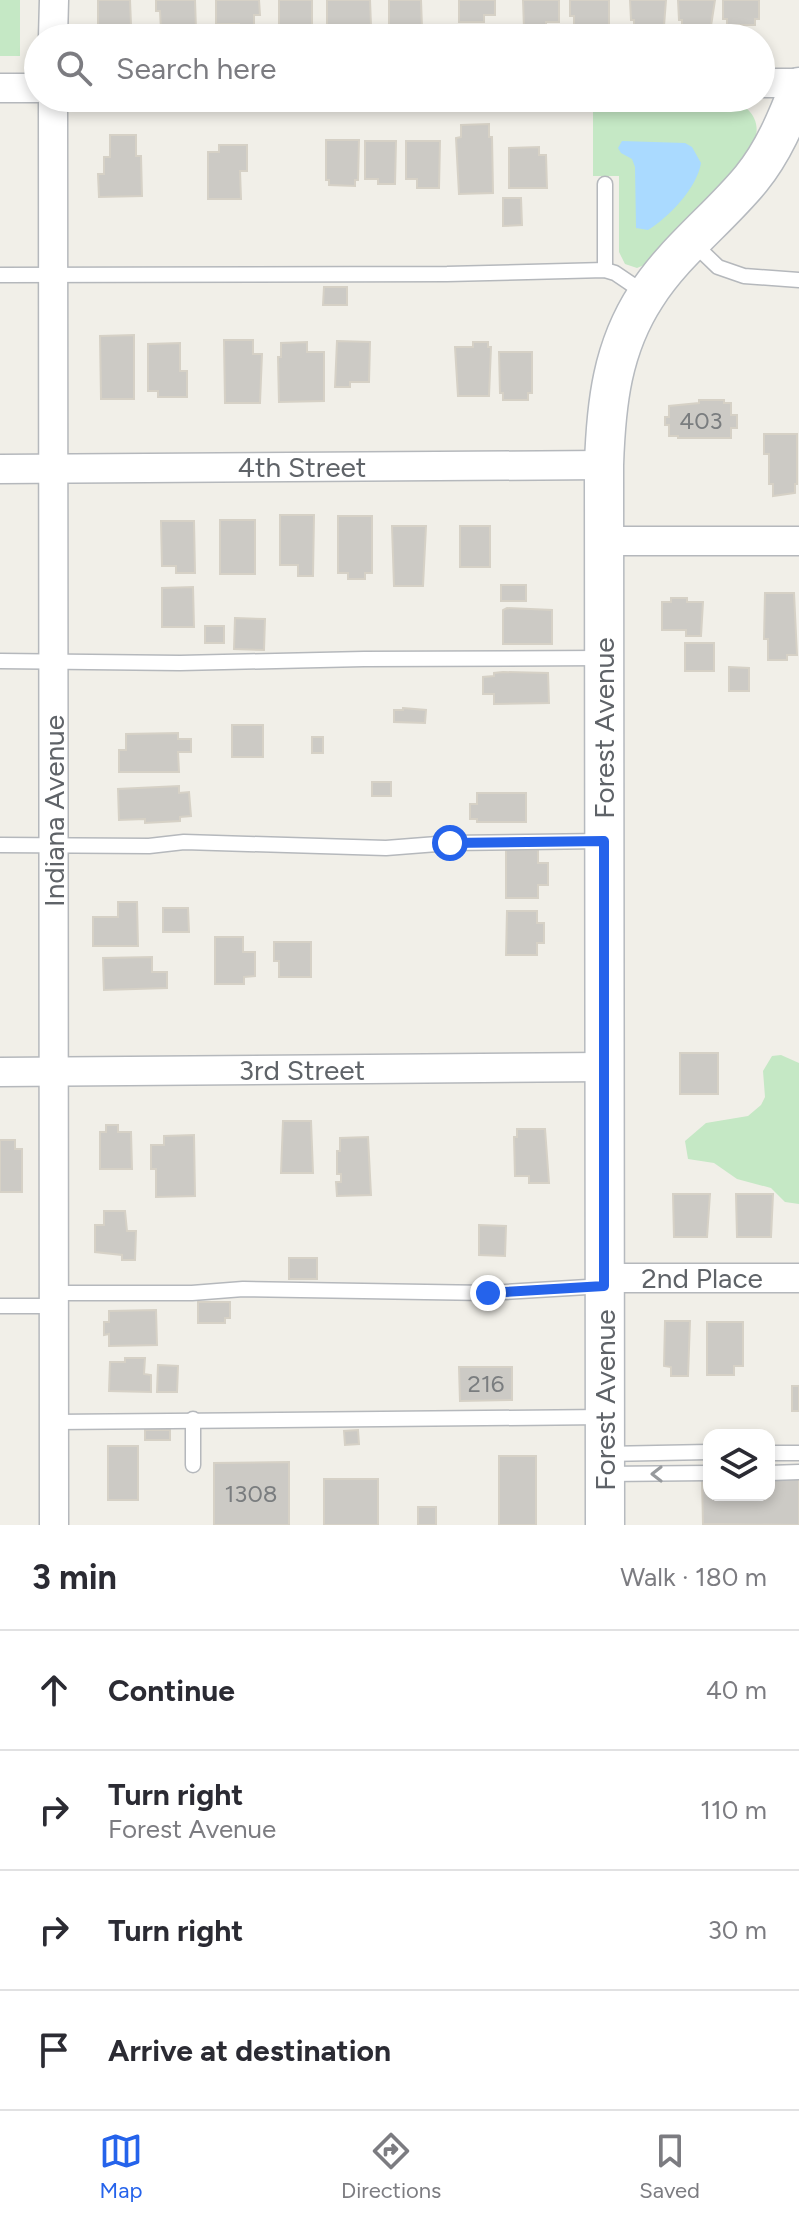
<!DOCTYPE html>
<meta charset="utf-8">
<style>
:root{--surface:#fff;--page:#f7f7f7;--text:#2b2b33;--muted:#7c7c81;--line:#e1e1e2;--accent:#2563eb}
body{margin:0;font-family:Figtree,sans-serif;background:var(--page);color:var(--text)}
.controls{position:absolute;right:24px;bottom:24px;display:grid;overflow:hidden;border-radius:16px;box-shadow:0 4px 12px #0003}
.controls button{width:72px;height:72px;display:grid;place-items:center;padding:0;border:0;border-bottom:2px solid var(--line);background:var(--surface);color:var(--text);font:40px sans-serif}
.stop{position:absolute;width:24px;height:24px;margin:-18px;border:6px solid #2563eb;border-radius:50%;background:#fff}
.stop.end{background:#2563eb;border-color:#fff;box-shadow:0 2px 8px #0008}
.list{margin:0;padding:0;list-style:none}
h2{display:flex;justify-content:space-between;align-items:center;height:104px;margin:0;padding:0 32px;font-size:34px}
h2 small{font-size:26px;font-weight:400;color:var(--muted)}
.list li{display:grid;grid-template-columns:52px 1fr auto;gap:24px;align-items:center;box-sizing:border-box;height:120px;padding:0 32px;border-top:2px solid var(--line)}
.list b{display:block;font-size:30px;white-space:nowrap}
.list p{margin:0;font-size:26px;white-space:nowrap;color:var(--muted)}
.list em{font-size:26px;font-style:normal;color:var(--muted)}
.icon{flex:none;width:44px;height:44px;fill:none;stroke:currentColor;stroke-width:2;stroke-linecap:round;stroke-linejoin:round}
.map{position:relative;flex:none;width:799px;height:1525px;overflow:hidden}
.search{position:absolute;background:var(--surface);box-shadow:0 4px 12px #0003;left:24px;right:24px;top:24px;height:88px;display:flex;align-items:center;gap:20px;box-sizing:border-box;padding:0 28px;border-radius:44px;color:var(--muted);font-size:30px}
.sheet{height:584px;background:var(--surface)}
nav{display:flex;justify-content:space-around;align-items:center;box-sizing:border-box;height:112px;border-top:2px solid var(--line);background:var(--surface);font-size:22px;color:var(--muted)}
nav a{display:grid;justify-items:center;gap:4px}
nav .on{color:var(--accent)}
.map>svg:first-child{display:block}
</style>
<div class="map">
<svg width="799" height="1525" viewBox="0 0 799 1525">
<rect width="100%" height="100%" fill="#f1efe8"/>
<g fill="#c5e8c5">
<rect x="0" y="0" width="20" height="56"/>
<path d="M729,100C748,104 763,121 754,141C738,179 678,232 649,263L637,268L625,264L619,252V176H593V101Z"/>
<path d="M781,1055L799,1063V1204L785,1202L771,1188L737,1179L714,1163L688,1159L685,1141L706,1123L748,1116L761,1105L765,1097L763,1071L772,1056Z"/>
</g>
<path fill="#aadaff" d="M622,141L685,143L692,147L701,163C697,188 669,217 648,230L636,228L635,167L632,159L621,153L618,148Z"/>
<g fill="#cccac5" stroke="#d6d1c6" stroke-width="2">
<path d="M98,0H130L131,25L98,26Z"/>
<path d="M156,0H195L196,30L161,31L160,11H156Z"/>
<path d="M216,0H259L260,15H254V32H239V24H216Z"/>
<path d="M279,0H312V32L279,33Z"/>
<path d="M327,0H370L371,26H327Z"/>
<path d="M389,0H421L422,28H389Z"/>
<path d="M459,0H495V15H484V22H459Z"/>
<path d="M523,0H559V22H546V28H524Z"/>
<path d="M570,0H609V33H574V16H570Z"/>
<path d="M630,0H666L664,26L634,27V20H631Z"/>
<path d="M678,0H715L711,26H682V20H679Z"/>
<path d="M723,0H759V19H755V25H727V19H723Z"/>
<path d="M489,124V137H492L493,193L459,194L456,138L461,137V125Z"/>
<path d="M110,135H136V156H141L142,196L99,197L98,174H104V157H110Z"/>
<path d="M326,140H359L358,180H355V186L329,185V180H326Z"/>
<path d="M365,141H396L395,184H378V179H365Z"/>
<path d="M406,141H440L439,188H417V179H406Z"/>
<path d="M219,145H247V171H240L241,199H208V152H219Z"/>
<path d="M539,147V155H546L547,188H509V148Z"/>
<path d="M503,198H521L522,225L503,226Z"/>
<path d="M324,287H347V305H323Z"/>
<path d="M134,335V399H101L100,336Z"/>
<path d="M224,340H253V354H262L260,403H225Z"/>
<path d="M337,341L370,342L369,382H350V387H335Z"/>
<path d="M307,342V352H324V401L279,402L278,357H281V343Z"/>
<path d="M473,342H488V347H491L489,396H458L455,347H473Z"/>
<path d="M180,343V371H187V397H158V391H148V344Z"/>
<path d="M499,352H532V393H528V400H503V393H500Z"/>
<path d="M699,400H724V403H731V415H737V428H731V438H678V436H669V425H665V417H669V406L699,403Z"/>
<path d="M764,434H797V484H795V493L773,496V484H769V454H764Z"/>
<path d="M280,515H314L313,576H298V565H280Z"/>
<path d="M338,516H372V573H365V579H348V573H338Z"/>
<rect x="220" y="520" width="35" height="54"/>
<path d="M161,521H194L195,573H176V566H162Z"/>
<path d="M392,526H426L423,586H394Z"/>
<rect x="460" y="526" width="30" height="41"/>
<rect x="501" y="585" width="25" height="16"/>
<path d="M193,587L194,627H162V588Z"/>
<path d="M765,593H794L797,655H787V660H768V639H764Z"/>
<path d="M671,598H687V602H703L701,636H686V630H662V602H671Z"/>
<path d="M507,608L552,610V644H503V610Z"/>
<path d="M235,618L265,619L264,650L234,649Z"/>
<rect x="205" y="626" width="19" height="17"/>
<rect x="685" y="643" width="29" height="28"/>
<path d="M729,667L749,668V691H729Z"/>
<path d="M503,672L548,673L549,703L494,704V694H483V677L494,676V673Z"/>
<path d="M403,708L426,710L425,723L394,722V710H403Z"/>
<rect x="232" y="725" width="31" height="32"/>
<path d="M178,733V739H191V752H178L179,772H119V750H126V734Z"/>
<rect x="312" y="737" width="11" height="16"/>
<rect x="372" y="782" width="19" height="14"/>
<path d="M179,786V793L189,792L191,816L180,817V821L145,823V819L119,820L118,789Z"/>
<path d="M477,793H526V822H477V819H470V804H477Z"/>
<path d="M506,850H538V863H548V885H538V898H506Z"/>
<path d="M118,902H137L138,946H93V917H118Z"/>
<path d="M163,908H188L189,932H163Z"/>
<path d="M507,911H537V923H544V943H537V955H506Z"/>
<path d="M215,937H243V952H255V976L244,977V984H215Z"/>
<path d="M274,942H311V977H279V961H274Z"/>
<path d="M152,957V972H167V988L104,990L103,958Z"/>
<rect x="680" y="1053" width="38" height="41"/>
<path d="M283,1121H311L313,1173H281Z"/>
<path d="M106,1125H118V1132H131L132,1169H100V1132H106Z"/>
<path d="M517,1129H545L549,1183H529V1176H515L514,1137H517Z"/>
<path d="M194,1135L195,1196L156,1197V1169H151V1145H164V1136Z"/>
<path d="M368,1137L371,1195L337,1196L336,1182H341V1174H337V1151H340V1138Z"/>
<path d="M0,1140H15V1149H22V1192H0Z"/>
<path d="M673,1194H710L707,1237H674Z"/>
<path d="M736,1194H773L771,1237H737Z"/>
<path d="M104,1211H125L127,1231H136L135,1260H122V1255L95,1252V1225H104Z"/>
<path d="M479,1225L506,1226L505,1256L479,1255Z"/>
<rect x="289" y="1258" width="28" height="21"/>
<path d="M198,1302H230V1318H225V1323H198Z"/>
<path d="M156,1310L157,1345L109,1346V1334L104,1335V1322H109V1311Z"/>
<path d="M665,1321H690L688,1376H671V1367L664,1366Z"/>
<path d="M707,1322H743V1366H734V1375H707Z"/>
<path d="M125,1358H145L144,1374L151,1375V1392L109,1391L110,1362H125Z"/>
<path d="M158,1365L178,1366L177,1392H157Z"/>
<path d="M459,1367H512V1400L460,1401Z"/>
<rect x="792" y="1386" width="7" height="25"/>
<rect x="145" y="1430" width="25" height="10"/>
<path d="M358,1430L359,1444L345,1445L344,1431Z"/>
<rect x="108" y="1446" width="30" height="54"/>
<rect x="499" y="1456" width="37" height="69"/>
<path d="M289,1462V1525H214V1463Z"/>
<path d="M799,1478V1525L703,1524L702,1479H709V1495H769V1479Z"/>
<rect x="324" y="1479" width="54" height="46"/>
<rect x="418" y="1507" width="18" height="18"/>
</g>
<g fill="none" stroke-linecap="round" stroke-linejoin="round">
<g stroke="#b5b8bc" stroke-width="17">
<g id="lane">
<path d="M693,243L718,267L744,276L799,280"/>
<path d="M605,270V184"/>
<path d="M0,275L447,274L605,270L615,273L646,294"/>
<path d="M0,661L180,663L364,659L603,658"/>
<path d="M0,845L149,846L184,842L386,848L450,843L603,841"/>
<path d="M54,1293H192L243,1289L488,1293L604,1286"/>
<path d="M0,1306H54"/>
<path d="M193,1419V1465"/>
<path d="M54,1422L605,1417"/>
<path d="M769,1453H799"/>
<path d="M605,1454L709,1452"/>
<path d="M769,1473L799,1472"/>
<path d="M605,1474L709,1473"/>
</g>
</g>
<g stroke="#b5b8bc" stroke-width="31">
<g id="street">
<path d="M53,38L54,0"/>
<path d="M761,83H799"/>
<path d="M0,88H38"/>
<path d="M53,98L54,1525"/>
<path d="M0,469L604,465"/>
<path d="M604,541H799"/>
<path d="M0,1072L603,1067"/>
<path d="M604,1278H799"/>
</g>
</g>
<g stroke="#b6babf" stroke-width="41">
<path id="secondary" d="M605,1525L604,465C606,404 612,348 646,296C674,252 718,219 751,179C773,152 787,119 799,87"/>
</g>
<use href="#lane" stroke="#fff" stroke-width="14"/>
<use href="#street" stroke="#fff" stroke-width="28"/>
<use href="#secondary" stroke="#fff" stroke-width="38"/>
</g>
<defs><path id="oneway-chevron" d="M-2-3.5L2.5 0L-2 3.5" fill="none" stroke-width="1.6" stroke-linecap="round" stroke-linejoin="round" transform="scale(2)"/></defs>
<use stroke="#979a9d" href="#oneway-chevron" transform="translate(657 1474) rotate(180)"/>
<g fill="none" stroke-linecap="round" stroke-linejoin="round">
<path stroke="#2563eb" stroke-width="10" d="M450,843L604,841V1286L488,1293"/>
</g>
<g text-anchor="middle" stroke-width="6" stroke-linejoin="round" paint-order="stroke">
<g font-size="24" fill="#7a7d7f">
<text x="701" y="429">403</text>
<text x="486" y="1392">216</text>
<text x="251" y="1502">1308</text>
</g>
<g font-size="28" fill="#5f6368" stroke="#fff">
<text x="302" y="477">4th Street</text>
<text transform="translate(604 728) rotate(-90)" y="10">Forest Avenue</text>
<text transform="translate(54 811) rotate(-90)" y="10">Indiana Avenue</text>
<text x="302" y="1080">3rd Street</text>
<text x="702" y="1288">2nd Place</text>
<text transform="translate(605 1400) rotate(-90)" y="10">Forest Avenue</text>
</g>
</g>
</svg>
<div class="controls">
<button><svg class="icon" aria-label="layers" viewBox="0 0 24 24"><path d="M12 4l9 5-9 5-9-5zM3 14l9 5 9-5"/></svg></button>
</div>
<div class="stop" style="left:450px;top:843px"></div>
<div class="stop end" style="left:488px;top:1293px"></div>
<div class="search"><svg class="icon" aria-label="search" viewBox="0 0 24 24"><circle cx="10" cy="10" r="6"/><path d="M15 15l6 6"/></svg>Search here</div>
</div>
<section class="sheet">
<h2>3 min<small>Walk · 180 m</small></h2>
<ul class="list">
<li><svg class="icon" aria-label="ahead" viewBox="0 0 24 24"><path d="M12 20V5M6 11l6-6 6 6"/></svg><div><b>Continue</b></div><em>40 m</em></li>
<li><svg class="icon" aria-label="right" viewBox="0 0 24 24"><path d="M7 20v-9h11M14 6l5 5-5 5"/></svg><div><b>Turn right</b><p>Forest Avenue</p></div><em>110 m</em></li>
<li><svg class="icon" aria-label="right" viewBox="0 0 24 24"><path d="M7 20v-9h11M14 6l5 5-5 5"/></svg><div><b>Turn right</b></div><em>30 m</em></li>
<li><svg class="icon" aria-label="arrive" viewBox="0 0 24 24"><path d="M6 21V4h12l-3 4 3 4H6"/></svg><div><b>Arrive at destination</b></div></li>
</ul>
</section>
<nav>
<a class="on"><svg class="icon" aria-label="map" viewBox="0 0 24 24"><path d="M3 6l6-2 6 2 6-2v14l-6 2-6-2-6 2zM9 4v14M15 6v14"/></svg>Map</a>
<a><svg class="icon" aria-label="directions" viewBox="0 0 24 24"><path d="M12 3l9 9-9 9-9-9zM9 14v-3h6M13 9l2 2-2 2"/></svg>Directions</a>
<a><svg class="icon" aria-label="saved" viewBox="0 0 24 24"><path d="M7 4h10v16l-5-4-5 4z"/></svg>Saved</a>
</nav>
